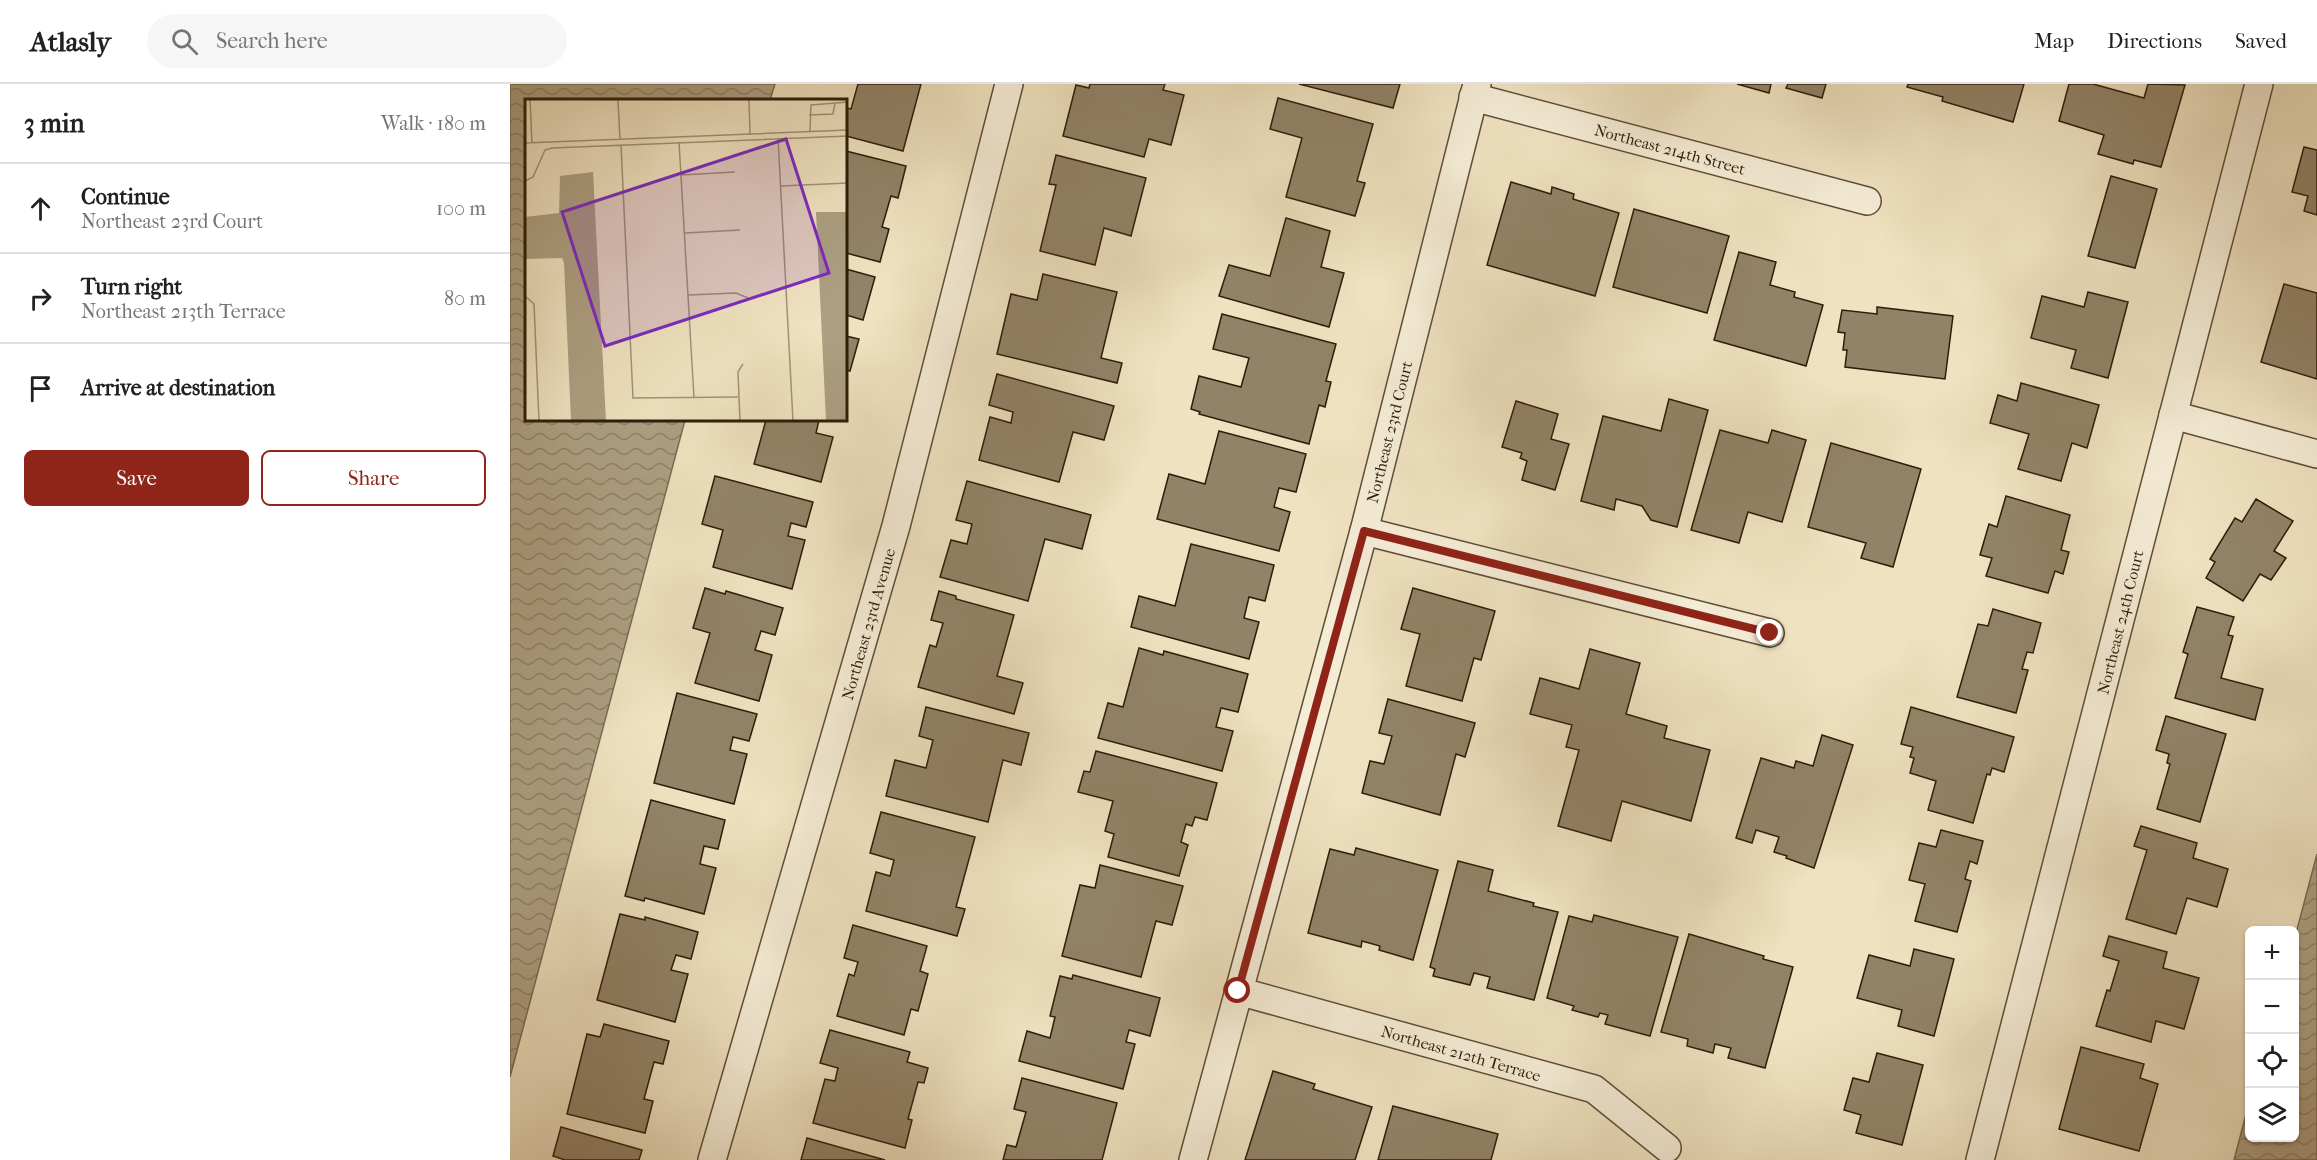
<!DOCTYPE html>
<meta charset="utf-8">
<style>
:root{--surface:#fff;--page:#f6f6f6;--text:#202124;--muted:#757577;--line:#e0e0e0;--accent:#8f2418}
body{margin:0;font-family:"IM FELL French Canon",serif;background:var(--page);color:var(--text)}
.controls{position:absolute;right:18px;bottom:18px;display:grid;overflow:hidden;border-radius:9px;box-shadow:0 2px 4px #0004}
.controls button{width:54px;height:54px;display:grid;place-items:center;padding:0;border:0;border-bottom:2px solid var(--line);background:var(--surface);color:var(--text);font:30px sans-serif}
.stop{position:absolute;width:18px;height:18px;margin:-14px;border:4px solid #8f2418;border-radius:50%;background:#fff}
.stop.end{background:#8f2418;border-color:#fff;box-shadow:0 2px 6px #0008}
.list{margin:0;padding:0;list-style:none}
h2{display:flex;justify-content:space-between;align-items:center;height:78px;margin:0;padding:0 24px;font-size:26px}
h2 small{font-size:20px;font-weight:400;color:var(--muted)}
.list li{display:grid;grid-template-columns:39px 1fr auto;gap:18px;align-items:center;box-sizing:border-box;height:90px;padding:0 24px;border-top:2px solid var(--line)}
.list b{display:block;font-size:22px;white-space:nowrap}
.list p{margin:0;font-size:20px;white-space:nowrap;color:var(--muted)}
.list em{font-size:20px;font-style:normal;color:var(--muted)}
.actions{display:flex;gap:12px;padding:18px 24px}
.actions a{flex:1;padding:14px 0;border:2px solid var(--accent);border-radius:9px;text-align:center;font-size:21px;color:var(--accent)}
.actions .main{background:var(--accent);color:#fff}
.icon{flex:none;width:33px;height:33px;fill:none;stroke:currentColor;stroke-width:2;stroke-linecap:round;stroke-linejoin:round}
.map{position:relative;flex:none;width:1807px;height:1076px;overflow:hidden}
header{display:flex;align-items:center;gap:36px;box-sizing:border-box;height:84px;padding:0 30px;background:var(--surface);border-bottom:2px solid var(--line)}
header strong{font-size:28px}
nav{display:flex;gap:33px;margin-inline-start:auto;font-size:21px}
.search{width:420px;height:54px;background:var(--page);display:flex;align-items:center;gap:15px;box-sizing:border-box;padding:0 21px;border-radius:33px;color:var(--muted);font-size:22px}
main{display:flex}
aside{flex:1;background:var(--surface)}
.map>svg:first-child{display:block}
</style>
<header>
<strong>Atlasly</strong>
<div class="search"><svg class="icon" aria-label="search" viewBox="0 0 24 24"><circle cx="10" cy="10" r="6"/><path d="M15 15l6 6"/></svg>Search here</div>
<nav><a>Map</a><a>Directions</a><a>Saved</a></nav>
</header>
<main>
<aside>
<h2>3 min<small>Walk · 180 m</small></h2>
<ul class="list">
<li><svg class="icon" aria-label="ahead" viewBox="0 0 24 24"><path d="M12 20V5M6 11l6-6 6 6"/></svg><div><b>Continue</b><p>Northeast 23rd Court</p></div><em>100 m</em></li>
<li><svg class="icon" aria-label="right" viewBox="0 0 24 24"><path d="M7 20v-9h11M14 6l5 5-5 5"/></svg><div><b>Turn right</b><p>Northeast 213th Terrace</p></div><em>80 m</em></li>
<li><svg class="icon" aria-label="arrive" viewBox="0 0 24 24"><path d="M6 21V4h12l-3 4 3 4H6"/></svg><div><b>Arrive at destination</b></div></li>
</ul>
<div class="actions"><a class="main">Save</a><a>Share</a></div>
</aside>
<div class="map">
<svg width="1807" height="1076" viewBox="0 0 1807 1076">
<defs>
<pattern id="water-waves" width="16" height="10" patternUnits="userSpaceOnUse" patternTransform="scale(1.5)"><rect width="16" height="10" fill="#ad9f82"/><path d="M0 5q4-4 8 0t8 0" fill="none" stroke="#8d8169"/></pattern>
</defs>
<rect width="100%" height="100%" fill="#efe2c0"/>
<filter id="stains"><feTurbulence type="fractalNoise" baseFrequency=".00333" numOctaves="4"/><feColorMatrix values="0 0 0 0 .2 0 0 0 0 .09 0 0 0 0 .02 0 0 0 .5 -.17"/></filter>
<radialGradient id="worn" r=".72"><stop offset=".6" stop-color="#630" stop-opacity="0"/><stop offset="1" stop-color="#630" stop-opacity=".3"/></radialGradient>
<g fill="url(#water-waves)" stroke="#7a6b52" stroke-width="1.5">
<path d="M0,0H265L260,16H16V336H175L0,993Z"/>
<path d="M1807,770V1076H1724L1739,1019L1740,1054H1784L1785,853Z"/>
</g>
<g fill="#928368" stroke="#2e1d09" stroke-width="1.5">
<path d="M348,0H411L393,67L336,52V24L341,25Z"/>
<path d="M580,0H655L653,6L674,11L661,61L639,55L634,73L553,52L566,1L579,4Z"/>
<path d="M789,0H890L883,24Z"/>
<path d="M1227,0H1261L1259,9Z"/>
<path d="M1278,0H1316L1312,14L1276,4Z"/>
<path d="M1398,0H1514L1503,38L1432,17L1433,13L1397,3Z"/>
<path d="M1559,0H1583L1634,14L1638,0L1675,1L1651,83L1624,76L1623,80L1588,70L1594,51L1549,37Z"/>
<path d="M768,14L863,40L847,97L855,99L845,132L776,113L792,54L760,45Z"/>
<path d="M1794,63L1807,66V131L1794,127L1798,112L1782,108Z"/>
<path d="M336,67L396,82L388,114L381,112L372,143L379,145L370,178L336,169Z"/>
<path d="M546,71L636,94L621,152L594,144L585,181L530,167L546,101L539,100Z"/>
<path d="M1601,92L1647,105L1625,184L1578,172Z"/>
<path d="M1001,98L1041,110L1042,103L1064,110L1063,115L1109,129L1085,212L977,181Z"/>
<path d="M1124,125L1219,152L1197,229L1103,203Z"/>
<path d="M776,134L820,147L811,183L834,189L819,243L709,212L719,181L760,192Z"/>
<path d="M1229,168L1266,178L1260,201L1285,208L1284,213L1313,221L1296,282L1204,256Z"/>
<path d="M336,185L365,193L353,236L336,231Z"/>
<path d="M533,190L607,208L591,274L612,279L607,299L487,270L501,210L527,216Z"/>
<path d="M1774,200L1807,209V295L1751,278Z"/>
<path d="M1578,208L1618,218L1598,294L1561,284L1566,266L1521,254L1532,212L1574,223Z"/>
<path d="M1367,223L1443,232L1435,295L1335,283L1337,266H1333L1335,249L1328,248L1332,226L1367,230Z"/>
<path d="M712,230L826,260L816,297L821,298L815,323L809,321L799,360L689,330L690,328L681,325L689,292L731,303L739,274L703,265Z"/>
<path d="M336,252L349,255L340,287L336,286Z"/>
<path d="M487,290L604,322L594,356L563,348L549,398L469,376L480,333L501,339L503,328L479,321Z"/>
<path d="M1511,299L1589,321L1577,364L1562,359L1551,397L1508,385L1519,350L1480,339L1488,311L1507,317Z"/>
<path d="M1159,315L1198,326L1167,443L1141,436L1132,422L1106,415L1104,426L1071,417L1093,332L1151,347Z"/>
<path d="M1006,317L1048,330L1041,355L1059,360L1045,406L1012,396L1017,377L1010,374L1012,369L992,363Z"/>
<path d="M256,336H309L306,349L323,353L311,398L244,380Z"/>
<path d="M1210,346L1258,359L1262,346L1296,356L1272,438L1238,428L1229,459L1181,446Z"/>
<path d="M709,347L796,370L786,408L769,404L764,423L780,428L769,467L647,435L659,390L695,400Z"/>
<path d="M1321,359L1411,385L1383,483L1351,474L1356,459L1298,443Z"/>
<path d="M205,392L303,418L296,443L281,439L278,452L295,456L282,505L203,483L213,446L192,440Z"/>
<path d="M457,397L581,431L572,465L535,455L518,517L430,493L441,456L457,460L462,440L446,436Z"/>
<path d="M1496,412L1560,431L1551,466L1559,468L1553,490L1545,487L1538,509L1476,492L1482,474L1470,471L1479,440L1487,443Z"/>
<path d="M1746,415L1783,437L1764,467L1776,474L1761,496L1750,490L1733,517L1696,494L1705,478L1700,475L1725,434L1732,438Z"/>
<path d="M681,460L764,481L755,517L739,513L734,534L749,538L739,575L621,543L629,512L665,522Z"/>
<path d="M195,504L215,510L216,507L273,524L265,551L251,547L245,566L262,571L249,617L185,599L200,549L183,544Z"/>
<path d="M903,504L985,527L971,576L964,574L952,617L896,602L910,550L891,545Z"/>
<path d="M429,507L446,512V515L504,531L487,592L513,599L504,630L408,603L420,561L426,563L433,539L421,536Z"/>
<path d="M1687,523L1724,533L1718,551L1723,552L1711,594L1753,605L1745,636L1665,614L1678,570L1673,568Z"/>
<path d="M1483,525L1531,539L1523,569L1517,568L1512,585L1518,586L1506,629L1447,613L1468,540L1478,542Z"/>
<path d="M629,564L653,571L654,567L738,590L728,628L711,624L706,643L723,647L712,687L588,654L598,619L613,623Z"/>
<path d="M1080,565L1130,579L1116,630L1157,642L1154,654L1200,666L1181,737L1112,717L1101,757L1048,742L1069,666L1056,663L1062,641L1020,630L1030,594L1069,605Z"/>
<path d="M167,609L247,630L239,657L223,653L220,666L237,670L224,720L144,699Z"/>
<path d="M878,615L965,639L955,673L946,670L930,731L852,709L860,677L874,680L882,652L869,649Z"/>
<path d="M416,623L519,649L511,681L493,676L478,738L376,712L385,676L416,684L423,656L409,652Z"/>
<path d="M1401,623L1504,653L1494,688L1482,684L1480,691L1477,690L1463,739L1418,726L1426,697L1400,689L1404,674L1400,673L1403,663L1391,660Z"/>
<path d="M1656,632L1716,650L1690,738L1647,725L1660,680L1657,679L1659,670L1646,666Z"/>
<path d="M1312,651L1343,661L1304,784L1276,774L1277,772L1264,768L1269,753L1246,746L1242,759L1226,754L1251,674L1284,684L1286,677L1303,682Z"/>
<path d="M586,667L707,699L697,736L685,733L682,742L676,740L671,758L678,761L669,792L598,773L604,750L595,747L603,717L568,708L574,687L580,688Z"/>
<path d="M141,716L215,736L208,765L194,762L190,780L206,784L194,830L135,814L134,817L115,812Z"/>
<path d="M371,728L465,753L446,823L455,825L447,852L356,827L366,788L380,792L384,776L360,769Z"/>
<path d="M1631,742L1687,759L1683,774L1718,785L1707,823L1677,814L1666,850L1616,835L1637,766L1624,762Z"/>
<path d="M1431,746L1473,757L1467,780L1460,777L1455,795L1461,797L1447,848L1405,837L1415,800L1399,796L1409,759L1426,763Z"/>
<path d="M846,764L928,786L903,876L869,866L870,862L852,857L851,863L798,849L820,765L844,771Z"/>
<path d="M948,777L983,786L978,807L1024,819L1023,822L1048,828L1024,916L977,904L980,893L964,889L960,901L923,892L925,885L920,883Z"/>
<path d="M590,781L673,802L662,841L646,837L631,893L552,872L570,801L585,804Z"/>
<path d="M110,830L135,836V833L188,848L181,875L166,871L161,886L178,890L165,938L87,916Z"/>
<path d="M1084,831L1168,853L1140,952L1095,940L1098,931L1090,929L1088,933L1062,926L1064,922L1037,914L1059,832L1082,838Z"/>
<path d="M343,841L417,862L410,887L418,890L408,927L401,925L394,951L327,932L339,890L344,892L348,878L334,874Z"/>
<path d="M1179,850L1254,872L1253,875L1283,883L1255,984L1218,974L1221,964L1205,960L1203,969L1177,962L1178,955L1151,948Z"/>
<path d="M1599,852L1657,868L1653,884L1689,894L1674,945L1646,937L1641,958L1586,942L1597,906L1600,907L1609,877L1593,872Z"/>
<path d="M1404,865L1444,875L1424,952L1388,942L1392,926L1347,914L1359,871L1400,882Z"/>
<path d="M563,891L650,914L640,952L619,946L616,958L625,960L613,1005L509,977L517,947L540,954L545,933L540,932L550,892L562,895Z"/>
<path d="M94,940L159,957L153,980L144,978L134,1015L143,1017L135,1049L57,1030L77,950L90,953Z"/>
<path d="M320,946L400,968L397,978L418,984L414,999L408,998L398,1035L402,1036L395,1064L303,1039L315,995L325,997L328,984L310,979Z"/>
<path d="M1571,963L1634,980L1630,994L1648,1000L1629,1067L1549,1045Z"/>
<path d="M1367,969L1413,981L1392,1061L1346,1049L1351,1031L1334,1026L1343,994L1359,998Z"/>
<path d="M763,987L805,1000L803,1005L862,1023L845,1076H735Z"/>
<path d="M512,994L607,1019L592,1076H493L497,1061L506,1063L516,1028L504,1025Z"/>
<path d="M883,1022L988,1050L981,1076H868Z"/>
<path d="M51,1043L132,1066L129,1076H55L43,1072Z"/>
<path d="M297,1054L375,1076H291Z"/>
</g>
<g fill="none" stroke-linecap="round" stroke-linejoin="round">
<g stroke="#5e4e37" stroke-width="30">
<g id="minor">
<path d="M963,13L1357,117"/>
<path d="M1663,331L1807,370"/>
<path d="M854,447L1260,549"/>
<path d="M728,907L1084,1005L1157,1064"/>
<path d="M202,1076L386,442L499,0"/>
<path d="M683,1076L854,447L967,0"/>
<path d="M1470,1076L1749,0"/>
</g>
</g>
<use href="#minor" stroke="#f5ecd6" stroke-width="27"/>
</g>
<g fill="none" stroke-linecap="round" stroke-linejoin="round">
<path stroke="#8f2418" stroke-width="8" d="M728,907L854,447L1260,549"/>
</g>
<g text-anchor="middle" stroke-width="4.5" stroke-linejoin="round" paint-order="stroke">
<g font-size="16" fill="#2e1d09" stroke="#f5ecd6">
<text transform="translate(1160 65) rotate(15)" y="6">Northeast 214th Street</text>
<text transform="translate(879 348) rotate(-76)" y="6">Northeast 23rd Court</text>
<text transform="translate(1610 538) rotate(-76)" y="6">Northeast 24th Court</text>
<text transform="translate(358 540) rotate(-74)" y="6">Northeast 23rd Avenue</text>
<text transform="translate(951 969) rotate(16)" y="6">Northeast 212th Terrace</text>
</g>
</g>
<g transform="translate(15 15)">
<rect width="322" height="322" fill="#efe2c0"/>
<path d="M68,73L81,322H46L39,164L37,159L0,160V118L34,114L35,77ZM291,113H322V322H301Z" fill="#ad9f82"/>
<path fill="none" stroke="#a29377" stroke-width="1.5" d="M5,1L7,44M93,1L95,40M224,1L225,35M284,16L308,15L310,4M285,32L286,6L323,3M253,39L268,322M154,43L169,299M0,44L323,31M96,46L108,299L213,298M156,76L210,73M0,82L8,78L20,51L27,49L323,37M256,87L323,84M160,134L215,131M163,196L211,194L223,199M0,197L9,205L14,322M215,322L213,273L218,265"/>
<path fill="#7b2cbf" fill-opacity="0.15" stroke="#7b2cbf" stroke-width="3" d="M261,40L304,174L80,247L37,113Z"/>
<rect width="322" height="322" fill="none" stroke="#2e1d09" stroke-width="3"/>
</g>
<rect width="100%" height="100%" filter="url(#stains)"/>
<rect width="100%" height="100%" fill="url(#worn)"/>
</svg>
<div class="controls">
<button>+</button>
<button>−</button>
<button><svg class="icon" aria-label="locate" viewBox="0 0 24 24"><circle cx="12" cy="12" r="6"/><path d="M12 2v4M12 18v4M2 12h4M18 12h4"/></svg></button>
<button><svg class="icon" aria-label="layers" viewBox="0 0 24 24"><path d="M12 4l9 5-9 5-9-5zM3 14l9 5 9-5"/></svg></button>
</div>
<div class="stop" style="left:728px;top:907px"></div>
<div class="stop end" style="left:1260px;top:549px"></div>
</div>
</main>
